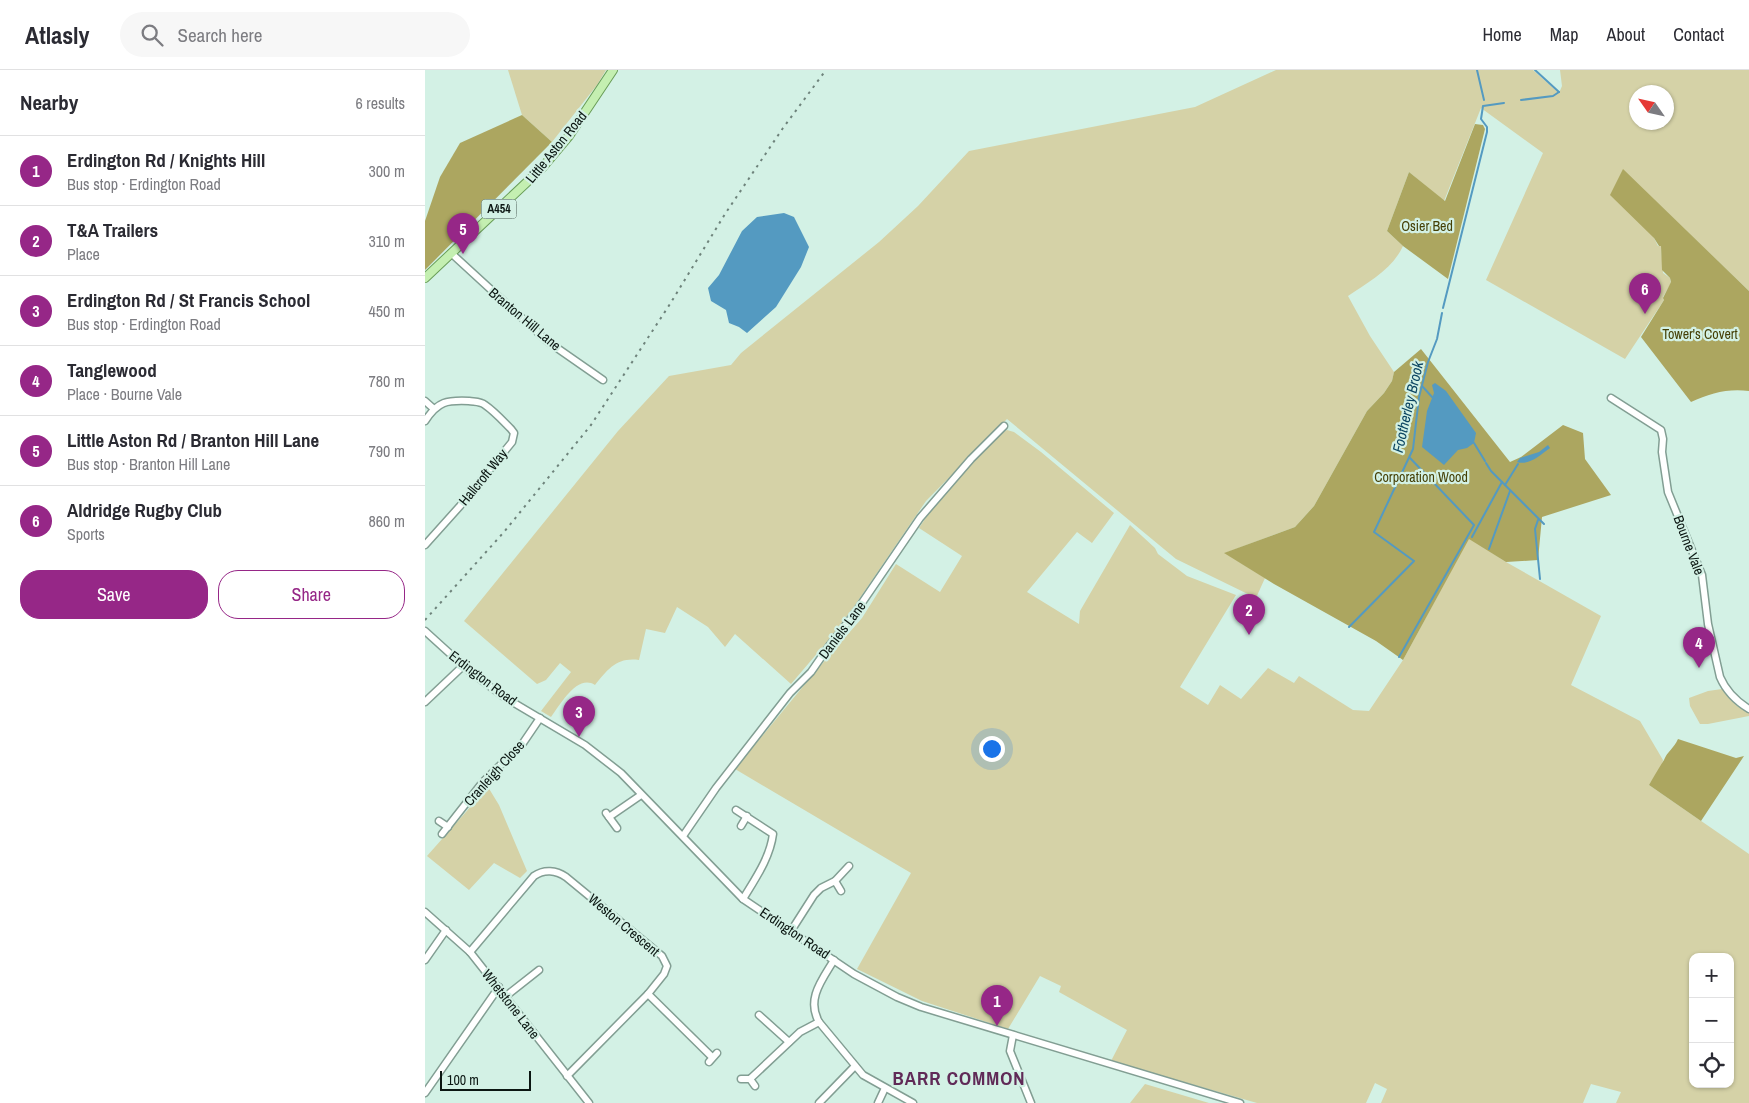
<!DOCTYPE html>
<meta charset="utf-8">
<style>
:root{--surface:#fff;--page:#f7f7f7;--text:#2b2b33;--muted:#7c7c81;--line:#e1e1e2;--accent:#962787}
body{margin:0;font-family:"Archivo Narrow",sans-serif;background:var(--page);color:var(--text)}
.controls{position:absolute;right:15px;bottom:15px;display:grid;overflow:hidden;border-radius:10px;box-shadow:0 1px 4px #0004}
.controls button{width:45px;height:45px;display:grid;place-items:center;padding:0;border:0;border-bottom:1px solid var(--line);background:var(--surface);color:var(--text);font:25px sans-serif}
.compass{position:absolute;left:1204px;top:15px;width:45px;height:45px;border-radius:50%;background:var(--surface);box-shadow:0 1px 4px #0004;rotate:304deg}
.scale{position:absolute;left:15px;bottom:12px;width:91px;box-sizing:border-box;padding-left:5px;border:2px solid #0b1612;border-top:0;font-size:14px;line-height:18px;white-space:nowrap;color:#0b1612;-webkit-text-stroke:4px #d3f1e5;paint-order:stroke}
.you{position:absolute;left:566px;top:678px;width:18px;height:18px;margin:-12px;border:4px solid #fff;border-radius:50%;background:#1a73e8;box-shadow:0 0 0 8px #1a73e833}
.badge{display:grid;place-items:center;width:32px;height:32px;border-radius:50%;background:var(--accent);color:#fff;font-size:16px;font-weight:700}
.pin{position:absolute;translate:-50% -41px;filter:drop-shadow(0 1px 2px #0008)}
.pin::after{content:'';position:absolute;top:26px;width:18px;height:15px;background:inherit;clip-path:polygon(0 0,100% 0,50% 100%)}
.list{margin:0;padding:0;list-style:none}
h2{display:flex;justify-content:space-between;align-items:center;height:65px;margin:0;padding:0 20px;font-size:21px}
h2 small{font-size:16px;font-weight:400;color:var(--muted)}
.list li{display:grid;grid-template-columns:32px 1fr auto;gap:15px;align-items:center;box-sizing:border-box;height:70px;padding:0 20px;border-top:1px solid var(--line)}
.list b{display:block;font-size:19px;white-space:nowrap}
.list p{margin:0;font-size:16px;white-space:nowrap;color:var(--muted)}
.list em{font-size:16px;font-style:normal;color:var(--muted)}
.actions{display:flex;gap:10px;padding:15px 20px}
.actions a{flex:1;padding:11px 0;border:1px solid var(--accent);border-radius:20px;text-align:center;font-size:18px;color:var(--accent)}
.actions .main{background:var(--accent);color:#fff}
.icon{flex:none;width:28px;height:28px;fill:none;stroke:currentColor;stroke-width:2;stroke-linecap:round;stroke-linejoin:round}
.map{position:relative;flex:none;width:1324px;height:1033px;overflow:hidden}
header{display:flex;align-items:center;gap:30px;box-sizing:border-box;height:70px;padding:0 25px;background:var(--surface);border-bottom:1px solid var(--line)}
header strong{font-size:24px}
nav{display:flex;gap:28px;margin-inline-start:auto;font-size:18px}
.search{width:350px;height:45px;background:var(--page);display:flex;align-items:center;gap:12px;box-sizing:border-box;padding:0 18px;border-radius:28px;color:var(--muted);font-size:19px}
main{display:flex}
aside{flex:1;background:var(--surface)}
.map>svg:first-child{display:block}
</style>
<header>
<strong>Atlasly</strong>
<div class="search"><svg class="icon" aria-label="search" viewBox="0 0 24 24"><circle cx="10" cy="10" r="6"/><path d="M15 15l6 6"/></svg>Search here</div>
<nav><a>Home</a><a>Map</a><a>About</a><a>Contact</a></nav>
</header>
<main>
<aside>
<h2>Nearby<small>6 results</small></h2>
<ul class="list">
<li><span class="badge">1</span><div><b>Erdington Rd / Knights Hill</b><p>Bus stop · Erdington Road</p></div><em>300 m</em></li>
<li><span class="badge">2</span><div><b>T&amp;A Trailers</b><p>Place</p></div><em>310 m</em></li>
<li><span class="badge">3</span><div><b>Erdington Rd / St Francis School</b><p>Bus stop · Erdington Road</p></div><em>450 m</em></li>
<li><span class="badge">4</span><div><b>Tanglewood</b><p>Place · Bourne Vale</p></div><em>780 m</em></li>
<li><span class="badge">5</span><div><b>Little Aston Rd / Branton Hill Lane</b><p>Bus stop · Branton Hill Lane</p></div><em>790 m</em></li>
<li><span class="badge">6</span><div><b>Aldridge Rugby Club</b><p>Sports</p></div><em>860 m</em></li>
</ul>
<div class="actions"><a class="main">Save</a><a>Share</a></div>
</aside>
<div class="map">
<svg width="1324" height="1033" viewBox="0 0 1324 1033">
<rect width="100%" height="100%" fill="#d3f1e5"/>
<g fill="#d5d2a7" fill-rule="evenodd">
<path d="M83,0H181L172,15L127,72L97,45Z"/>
<path d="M851,0H1108L1134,23L1137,16L1135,0H1324V221L1198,100L1229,168L1233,176H1236L1238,203L1245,208L1246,213L1238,227L1239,230L1200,289L1061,210L1118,83L1056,38L1019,131L984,102L962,161L978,176C967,200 943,212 923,226L945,266L969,302L967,311L959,323L942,341L889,436L870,457L800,483L840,508L831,528L751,489L582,349L501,431L428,538L401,573L366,614L310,564L300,577L283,557L252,537L240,563L221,559L214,590C192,587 183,599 170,615C152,604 136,634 126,647L116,641L146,602L135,593L121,610L112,614L39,551L193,361L244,306L306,295L316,283L454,172L493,136L544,81L770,37ZM1212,22H1242V52H1212Z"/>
<path d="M582,360L589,362L616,382L689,443L667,473L652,462L602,522L654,554L655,541L705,455L730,478L733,484L762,506L811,525L755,617L783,635L795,615L816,629L843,598L869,613L874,606L928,640L944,641L978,590L1044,468L1081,492L1176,546L1146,615L1215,651L1238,690L1237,695L1224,715L1324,784V1033H1191L1196,1022L1166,1014L1158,1033H956L962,1019L950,1013L941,1033H832L686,991L702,960L634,922L636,916L615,906L583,959L497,931L432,899L486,803L310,699L390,602L437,548L471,494L515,522L537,486L494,458C512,430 533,403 558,380C566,373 573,365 582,360ZM1268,887H1305V1014H1268Z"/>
<path d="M1297,619L1312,636L1324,643V646L1283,654H1275L1265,636L1264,628L1283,621Z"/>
<path d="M63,717L74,735L102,801L95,808L69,793L44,820L2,786Z"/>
<path d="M720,1014L784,1033H705Z"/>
</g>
<g fill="#aca660">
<path d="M97,45L127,72L0,200V151L15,107L35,73Z"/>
<path d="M1050,54L1058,55L1060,59L1023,209L978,176L962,161L984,102L1020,131Z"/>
<path d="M1198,99L1324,221V321C1304,318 1285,323 1266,332L1216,267L1239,230L1238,228L1246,212L1245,208L1237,200L1236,176H1234L1229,168L1185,125Z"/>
<path d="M996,279L1085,392L1096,387L1138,355L1158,363L1160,389L1186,425L1117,447L1113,490L1081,492L1044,469L978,590L951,571L849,514L799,483L870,457L889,436L942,341L959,323L967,311L969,302Z"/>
<path d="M1253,669L1311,688L1319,686L1276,751L1224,715C1229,706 1234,698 1239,690C1242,682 1249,678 1253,669Z"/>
</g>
<g fill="#549ac1">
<path d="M359,143L369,147L384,177L376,197L351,237L322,263L314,257L304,253L301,240L286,231L283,218L294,205L317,161L332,147Z"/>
<path d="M1010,313L1021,321L1051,363L1049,373L1042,378L1033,380L1019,395L997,377L1002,341L1009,323L1007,315Z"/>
<path d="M1123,375L1125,378C1115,385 1104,396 1092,392L1095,388L1114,382Z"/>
</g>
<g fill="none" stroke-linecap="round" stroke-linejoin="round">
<g stroke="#549ac1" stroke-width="2">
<path d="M1052,0L1059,30"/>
<path d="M1110,0L1134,22"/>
<path d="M1096,30L1128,26L1134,22"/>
<path d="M1018,238L1062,62V57L1056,49L1058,36L1079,33"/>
<path d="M997,316L1008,328"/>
<path d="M1049,373L1060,391"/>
<path d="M1061,393L1066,401L1119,454"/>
<path d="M1080,415L1093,394"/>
<path d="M1113,450L1110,459L1115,509"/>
<path d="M1047,467L1077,412"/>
<path d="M1064,479L1085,421"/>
<path d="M924,557L989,491L949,462L988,379L994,327L1003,292L1012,269L1017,243"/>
<path d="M974,587L1049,455L985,388"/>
</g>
<g stroke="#829e93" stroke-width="9">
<g id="minor">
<path d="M26,183L122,271L178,310"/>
<path d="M1186,328L1236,360L1238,369L1237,382L1243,422L1277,505L1283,554L1295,607C1301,621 1311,631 1324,639"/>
<path d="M0,331L9,339"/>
<path d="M0,351C13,331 22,330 44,331C49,332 55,331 60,335C69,341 78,351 86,359L89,363L87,372L35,436L0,475"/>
<path d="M0,561L43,600L79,627L160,675L196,703L318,829L429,904L472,927L496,937L815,1033"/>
<path d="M0,632L38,596"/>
<path d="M311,740L348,764C345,788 330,809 318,829"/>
<path d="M181,743L192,758"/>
<path d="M184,747L216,725"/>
<path d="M14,751L23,757"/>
<path d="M316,756L322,746"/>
<path d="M17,764L57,713L98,673L115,648"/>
<path d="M258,766L291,718L365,623L386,602L404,576L430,543L495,448L546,389L579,356"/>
<path d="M410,811L416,821"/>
<path d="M0,842L45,882L164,1033"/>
<path d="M366,861L389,825L396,818L410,811L424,796"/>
<path d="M45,882L109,806C119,799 131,800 141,807L237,886L242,896L239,904L223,924L142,1006"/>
<path d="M0,890L21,860"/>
<path d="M409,890C397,910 381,929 394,952L438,1005L488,1033"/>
<path d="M223,924L287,987"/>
<path d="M81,926L114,900"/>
<path d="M334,945L364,972"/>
<path d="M588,965L585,981L606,1033"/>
<path d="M284,992L292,983"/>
<path d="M316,1009H325L330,1016"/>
<path d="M325,1009L375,962L394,952"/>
<path d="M0,1023L74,917"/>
<path d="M394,1033L430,996"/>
<path d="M453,1033L460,1018"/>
</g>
</g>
<g stroke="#699d58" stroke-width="10">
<path id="major" d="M0,208L117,98L144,66L188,0"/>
</g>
<use href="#minor" stroke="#fff" stroke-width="6"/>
<use href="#major" stroke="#c4efb1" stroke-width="8"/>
<path stroke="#6e837b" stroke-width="2" stroke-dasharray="2.5 5" stroke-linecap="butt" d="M0,550L79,462L166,355L245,234L300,144L358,58L401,0"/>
</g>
<g text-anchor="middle" stroke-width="4.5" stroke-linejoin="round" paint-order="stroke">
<rect fill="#d3f1e5" stroke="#475851" stroke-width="1" x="56.5" y="129.5" width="35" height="19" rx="4"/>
<g font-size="12" font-weight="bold" fill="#0b1612">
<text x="74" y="143">A454</text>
</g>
<g font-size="14" fill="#0b1612" stroke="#d3f1e5">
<text transform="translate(131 77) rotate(-51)" y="5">Little Aston Road</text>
<text transform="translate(100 249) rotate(40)" y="5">Branton Hill Lane</text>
<text transform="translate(58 407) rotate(-51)" y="5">Hallcroft Way</text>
<text transform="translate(1264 475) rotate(69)" y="5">Bourne Vale</text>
<text transform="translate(417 560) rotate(-53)" y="5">Daniels Lane</text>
<text transform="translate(58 608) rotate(37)" y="5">Erdington Road</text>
<text transform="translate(69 703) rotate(-48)" y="5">Cranleigh Close</text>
<text transform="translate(199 855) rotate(40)" y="5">Weston Crescent</text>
<text transform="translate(370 863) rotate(34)" y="5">Erdington Road</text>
<text transform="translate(86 934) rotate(52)" y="5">Whetstone Lane</text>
</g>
<g font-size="14" fill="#443f05" stroke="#d3f1e5">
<text x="1002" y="161">Osier Bed</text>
<text x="1275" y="269">Tower's Covert</text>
<text x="996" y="412">Corporation Wood</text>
</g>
<g font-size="15" font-style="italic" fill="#0d4662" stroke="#d3f1e5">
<text transform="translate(983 337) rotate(-77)" y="5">Footherley Brook</text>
</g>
<g font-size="19" font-weight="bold" letter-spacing="1" fill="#602a57" stroke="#d3f1e5">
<text x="534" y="1015">BARR COMMON</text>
</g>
</g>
</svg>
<div class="controls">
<button>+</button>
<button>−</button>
<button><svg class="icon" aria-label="locate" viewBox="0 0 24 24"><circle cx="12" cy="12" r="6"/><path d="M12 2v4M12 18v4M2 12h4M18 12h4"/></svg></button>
</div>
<svg class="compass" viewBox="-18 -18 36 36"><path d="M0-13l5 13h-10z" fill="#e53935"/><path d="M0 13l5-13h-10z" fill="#7c7c81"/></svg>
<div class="scale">100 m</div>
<div class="you"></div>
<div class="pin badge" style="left:572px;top:956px">1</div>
<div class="pin badge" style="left:824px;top:565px">2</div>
<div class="pin badge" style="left:154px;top:667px">3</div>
<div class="pin badge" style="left:1274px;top:598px">4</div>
<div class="pin badge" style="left:38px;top:184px">5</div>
<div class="pin badge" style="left:1220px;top:244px">6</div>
</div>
</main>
